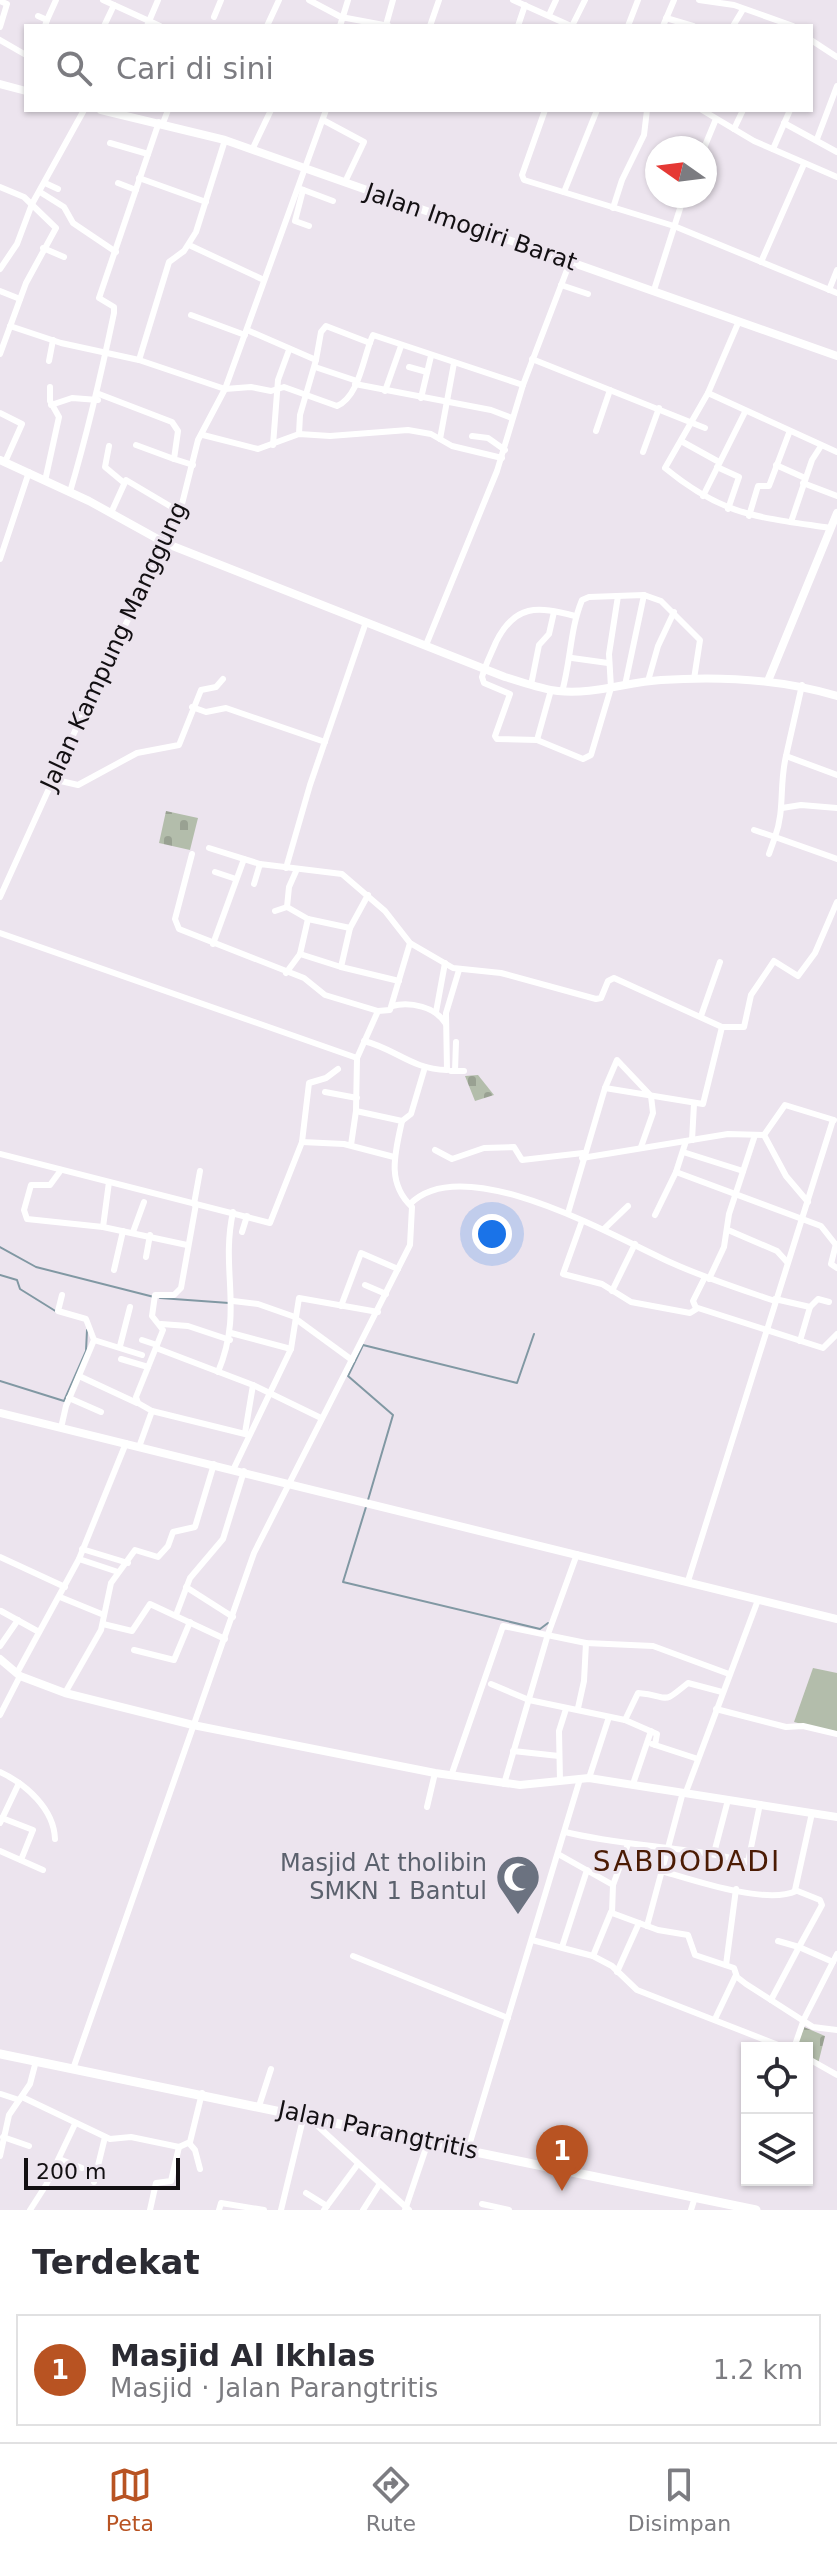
<!DOCTYPE html>
<html lang="id">
<meta charset="utf-8">
<style>
:root{--surface:#fff;--page:#f7f7f7;--text:#2b2b33;--muted:#7c7c81;--line:#e1e1e2;--accent:#b85322}
body{margin:0;font-family:"DejaVu Sans",sans-serif;background:var(--page);color:var(--text)}
.controls{position:absolute;right:24px;bottom:24px;display:grid;overflow:hidden;border-radius:0px;box-shadow:0 2px 6px #0004}
.controls button{width:72px;height:72px;display:grid;place-items:center;padding:0;border:0;border-bottom:2px solid var(--line);background:var(--surface);color:var(--text);font:40px sans-serif}
.compass{position:absolute;left:645px;top:136px;width:72px;height:72px;border-radius:50%;background:var(--surface);box-shadow:0 2px 6px #0004;rotate:284deg}
.scale{position:absolute;left:24px;bottom:20px;width:156px;box-sizing:border-box;padding-left:8px;border:4px solid #120f12;border-top:0;font-size:22px;line-height:28px;white-space:nowrap;color:#120f12;-webkit-text-stroke:6px #ece4ee;paint-order:stroke}
.you{position:absolute;left:492px;top:1234px;width:28px;height:28px;margin:-20px;border:6px solid #fff;border-radius:50%;background:#1a73e8;box-shadow:0 0 0 12px #1a73e833}
.badge{display:grid;place-items:center;width:52px;height:52px;border-radius:50%;background:var(--accent);color:#fff;font-size:26px;font-weight:700}
.pin{position:absolute;translate:-50% -66px;filter:drop-shadow(0 2px 4px #0008)}
.pin::after{content:'';position:absolute;top:42px;width:28px;height:24px;background:inherit;clip-path:polygon(0 0,100% 0,50% 100%)}
.list{margin:0;padding:0;list-style:none}
h2{display:flex;justify-content:space-between;align-items:center;height:104px;margin:0;padding:0 32px;font-size:34px}
h2 small{font-size:26px;font-weight:400;color:var(--muted)}
.list li{display:grid;grid-template-columns:52px 1fr auto;gap:24px;align-items:center;box-sizing:border-box;height:112px;margin:0 16px 16px;padding:0 16px;border:2px solid var(--line);border-radius:0px}
.list b{display:block;font-size:30px;white-space:nowrap}
.list p{margin:0;font-size:26px;white-space:nowrap;color:var(--muted)}
.list em{font-size:26px;font-style:normal;color:var(--muted)}
.icon{flex:none;width:44px;height:44px;fill:none;stroke:currentColor;stroke-width:2;stroke-linecap:round;stroke-linejoin:round}
.map{position:relative;flex:none;width:837px;height:2210px;overflow:hidden}
.search{position:absolute;background:var(--surface);box-shadow:0 2px 6px #0004;left:24px;right:24px;top:24px;height:88px;display:flex;align-items:center;gap:20px;box-sizing:border-box;padding:0 28px;border-radius:0px;color:var(--muted);font-size:30px}
.sheet{height:232px;background:var(--surface)}
nav{display:flex;justify-content:space-around;align-items:center;box-sizing:border-box;height:112px;border-top:2px solid var(--line);background:var(--surface);font-size:22px;color:var(--muted)}
nav a{display:grid;justify-items:center;gap:4px}
nav .on{color:var(--accent)}
.map>svg:first-child{display:block}
</style>
<div class="map">
<svg width="837" height="2210" viewBox="0 0 837 2210">
<defs>
<pattern id="cemetery-stones" width="16" height="16" patternUnits="userSpaceOnUse" patternTransform="scale(2)"><rect width="16" height="16" fill="#b3bdab"/><path d="M2 7V4a2 2 0 0 1 4 0v3zM10 15v-3a2 2 0 0 1 4 0v3z" fill="#99a192"/></pattern>
</defs>
<rect width="100%" height="100%" fill="#ece4ee"/>
<g fill="url(#cemetery-stones)">
<path d="M166,811L198,818L190,850L159,843Z"/>
<path d="M478,1075L494,1095L475,1101L465,1076Z"/>
<path d="M804,2027L825,2036L818,2064L807,2057V2048H796Z"/>
</g>
<path fill="#b3bdab" d="M813,1668L837,1673V1733L794,1722Z"/>
<g fill="none" stroke-linecap="round" stroke-linejoin="round">
<g stroke="#8198a3" stroke-width="2">
<path d="M0,1247L36,1267L154,1297"/>
<path d="M0,1275L17,1280L20,1289L57,1312"/>
<path d="M160,1298L229,1303"/>
<path d="M0,1381L64,1401L86,1351L87,1330"/>
<path d="M368,1500L393,1415L348,1376L363,1345L517,1383L534,1334"/>
<path d="M366,1507L343,1582L540,1629L548,1623"/>
</g>
<g stroke="#fff" stroke-width="6">
<path d="M103,0L114,5L104,26"/>
<path d="M309,0L341,17L389,26"/>
<path d="M513,0L571,26"/>
<path d="M699,0L734,5L793,26"/>
<path d="M0,1L7,4L0,27"/>
<path d="M114,5L160,26"/>
<path d="M549,15L556,0"/>
<path d="M38,16L47,20L45,26"/>
<path d="M214,17L221,0"/>
<path d="M666,18L693,26"/>
<path d="M47,20L56,0"/>
<path d="M386,25L393,0"/>
<path d="M147,26L158,0"/>
<path d="M267,26L279,0"/>
<path d="M340,26L348,0"/>
<path d="M430,26L439,0"/>
<path d="M518,26L525,5"/>
<path d="M572,26L585,0"/>
<path d="M628,26L638,0"/>
<path d="M663,26L674,0"/>
<path d="M733,26L742,11"/>
<path d="M0,40L26,55"/>
<path d="M811,40L837,57"/>
<path d="M545,110L522,175L524,180L674,226L837,293"/>
<path d="M702,110L754,141L837,177"/>
<path d="M323,120L364,142L345,182"/>
<path d="M163,123L168,110"/>
<path d="M784,123L837,152"/>
<path d="M734,129L743,110"/>
<path d="M817,139L837,86"/>
<path d="M110,143L148,154"/>
<path d="M704,148L716,119"/>
<path d="M773,149L790,110"/>
<path d="M252,150L271,110"/>
<path d="M139,178L206,202"/>
<path d="M45,183L58,189"/>
<path d="M118,183L136,190"/>
<path d="M0,187L24,197L56,228L26,283L0,354"/>
<path d="M301,189L333,201"/>
<path d="M303,190L295,221L309,226"/>
<path d="M40,192L64,207L73,223L116,252"/>
<path d="M564,192L597,110"/>
<path d="M613,208L622,180L644,135L647,110"/>
<path d="M189,245L264,280"/>
<path d="M43,248L64,257"/>
<path d="M761,262L804,164"/>
<path d="M0,269L17,244L32,204L84,110"/>
<path d="M561,285L588,294"/>
<path d="M654,290L684,196"/>
<path d="M829,290L837,270"/>
<path d="M0,291L20,299"/>
<path d="M191,315L245,335"/>
<path d="M10,326L61,343L139,360L225,389L251,387L271,391L284,387L337,406C360,396 363,356 373,335L523,385"/>
<path d="M247,330L316,360L321,332L326,326L370,343"/>
<path d="M532,359L705,428"/>
<path d="M139,360L169,262L184,251L196,232L225,140"/>
<path d="M49,361L53,340"/>
<path d="M315,367L357,381"/>
<path d="M409,367L427,372"/>
<path d="M355,384L491,410L512,418"/>
<path d="M385,391L401,346"/>
<path d="M708,393L739,321"/>
<path d="M99,394L172,422L178,431L174,459L193,465"/>
<path d="M421,398L431,356"/>
<path d="M51,405L72,398L98,400"/>
<path d="M0,413L22,424L5,462"/>
<path d="M596,431L610,390"/>
<path d="M299,434L300,415L316,360"/>
<path d="M203,435L258,449L299,434L330,436L408,430L431,434L452,446L502,458"/>
<path d="M472,436L488,438L505,450"/>
<path d="M440,439L454,363"/>
<path d="M681,441L719,462"/>
<path d="M136,445L174,459"/>
<path d="M273,445L278,380L289,350"/>
<path d="M109,446L105,467L123,482"/>
<path d="M643,452L659,408"/>
<path d="M776,465L805,478"/>
<path d="M717,467L739,477L728,509"/>
<path d="M45,481L59,417L50,401V387"/>
<path d="M803,483L837,496"/>
<path d="M70,492C88,431 101,375 114,313V307L99,298L159,122"/>
<path d="M703,496L745,412"/>
<path d="M111,513L126,480L180,512"/>
<path d="M749,516L758,486H769L789,433"/>
<path d="M791,522L812,460L821,446"/>
<path d="M830,528C758,517 723,516 665,468L708,393L837,452"/>
<path d="M0,559L29,472"/>
<path d="M575,616C537,606 515,604 496,642C491,654 485,665 482,677L484,683L510,694L495,736L497,739L537,740L583,759L591,755L611,688L609,654L618,596"/>
<path d="M426,645L497,471L523,385L570,262"/>
<path d="M572,658L608,663"/>
<path d="M648,681L658,646L674,612"/>
<path d="M531,685L539,645L549,634L554,612"/>
<path d="M625,685L644,595"/>
<path d="M802,685L786,756L837,775"/>
<path d="M562,692C571,660 570,629 582,600L589,597L644,595L661,601L700,640L694,679"/>
<path d="M192,707L206,712L226,708L325,742"/>
<path d="M537,740L551,690"/>
<path d="M786,756C779,785 785,810 775,837L837,859"/>
<path d="M52,779L78,785L137,753L179,745L201,690L216,687L223,679"/>
<path d="M782,808L801,805L837,808"/>
<path d="M754,830L775,837L769,854"/>
<path d="M209,848L260,864"/>
<path d="M192,854L175,919L179,929L304,978L325,995L378,1011"/>
<path d="M286,868L310,785L366,622"/>
<path d="M297,869L289,887L287,907L308,919L350,928"/>
<path d="M215,872L236,879"/>
<path d="M254,884L260,864L342,874L385,911L410,943L453,968L501,973L596,999L601,998L608,981L614,978L722,1027H744L751,995L774,961L798,976L815,953L837,902"/>
<path d="M368,895L350,928L341,967L399,981"/>
<path d="M0,897L89,700L180,512L198,440L225,389L326,110"/>
<path d="M275,911L287,907"/>
<path d="M0,933L357,1058"/>
<path d="M213,944L244,859"/>
<path d="M300,954L308,919"/>
<path d="M286,973L300,954L341,967"/>
<path d="M392,1006C410,1001 436,1007 446,1024"/>
<path d="M436,1012L445,963"/>
<path d="M701,1016L720,962"/>
<path d="M364,1041C396,1049 411,1069 447,1070L446,1013L459,970"/>
<path d="M451,1071H464"/>
<path d="M455,1071L456,1042"/>
<path d="M605,1088L617,1060L651,1096L653,1113L641,1147"/>
<path d="M325,1092L357,1098"/>
<path d="M402,1121L411,1114L425,1067"/>
<path d="M764,1135L786,1176L808,1202"/>
<path d="M692,1140L694,1104"/>
<path d="M302,1142L344,1144L394,1157"/>
<path d="M351,1145L356,1111L357,1058L378,1011L390,1010L410,943"/>
<path d="M435,1150L452,1159L484,1148L514,1147L522,1160L583,1153"/>
<path d="M683,1152L743,1171"/>
<path d="M0,1154L270,1223L302,1142L309,1083L326,1078L338,1069"/>
<path d="M582,1158L728,1134L764,1135L785,1105L834,1120"/>
<path d="M61,1170L50,1185H31L24,1210L27,1219L103,1227L187,1245"/>
<path d="M676,1172L821,1226L836,1245"/>
<path d="M194,1204L200,1171"/>
<path d="M410,1204C464,1149 616,1238 672,1263C705,1278 740,1289 775,1301"/>
<path d="M568,1213L605,1088L703,1104L722,1027"/>
<path d="M655,1215L676,1172L686,1141"/>
<path d="M582,1221L563,1274L602,1284L631,1302L690,1313L698,1308L823,1348L837,1334"/>
<path d="M103,1227L109,1182"/>
<path d="M604,1229L628,1206"/>
<path d="M728,1230L777,1251L787,1262"/>
<path d="M133,1232L144,1202"/>
<path d="M242,1232L247,1216"/>
<path d="M836,1244L831,1264L837,1268"/>
<path d="M146,1257L150,1235"/>
<path d="M114,1270L123,1231"/>
<path d="M709,1279L724,1247L729,1214L755,1135"/>
<path d="M365,1285L386,1294"/>
<path d="M612,1291L635,1244"/>
<path d="M775,1299L810,1307L818,1299L829,1302"/>
<path d="M233,1301L258,1304L295,1317"/>
<path d="M341,1306L361,1253L398,1269"/>
<path d="M696,1308L693,1301L705,1277"/>
<path d="M296,1319L352,1360"/>
<path d="M161,1324L188,1326L230,1340"/>
<path d="M231,1333L291,1349"/>
<path d="M94,1340L142,1355"/>
<path d="M142,1340L157,1345"/>
<path d="M800,1341L810,1307"/>
<path d="M120,1346L130,1307"/>
<path d="M156,1348L253,1385L321,1418"/>
<path d="M121,1359L148,1367"/>
<path d="M218,1372C244,1310 220,1272 233,1212"/>
<path d="M79,1376L137,1403"/>
<path d="M69,1398L101,1412"/>
<path d="M152,1411L249,1435"/>
<path d="M61,1428L66,1406L94,1340L86,1319L58,1311L62,1295"/>
<path d="M245,1433L253,1385"/>
<path d="M139,1447L152,1411L138,1403L136,1397L163,1330L152,1316L155,1295H174L181,1288L196,1204"/>
<path d="M234,1468L291,1349L299,1298L378,1312"/>
<path d="M82,1549L128,1563"/>
<path d="M0,1557L65,1587"/>
<path d="M79,1559L118,1572"/>
<path d="M688,1581L833,1120"/>
<path d="M186,1587L233,1617"/>
<path d="M60,1597L104,1615"/>
<path d="M1,1611L39,1632"/>
<path d="M176,1615L190,1578L223,1539L244,1471"/>
<path d="M103,1624L132,1631L150,1604L225,1639"/>
<path d="M0,1646L18,1620"/>
<path d="M134,1650L174,1660L190,1622"/>
<path d="M17,1673L79,1559L126,1443"/>
<path d="M491,1684L529,1700L625,1720L657,1734L655,1745"/>
<path d="M65,1693L101,1630L111,1583L135,1550L158,1557L168,1546L173,1532L195,1527L214,1464"/>
<path d="M578,1708L584,1681L586,1643"/>
<path d="M716,1709L786,1727L803,1726L837,1734"/>
<path d="M0,1715L20,1676"/>
<path d="M625,1720L638,1693C672,1696 660,1706 688,1683L722,1692"/>
<path d="M652,1744L698,1759"/>
<path d="M513,1751L559,1756"/>
<path d="M0,1772C26,1784 54,1809 55,1839"/>
<path d="M451,1776L503,1626L586,1643L653,1646L729,1674"/>
<path d="M589,1778L609,1717"/>
<path d="M560,1781L559,1731L566,1709"/>
<path d="M504,1784L548,1634L577,1554"/>
<path d="M633,1784L651,1731"/>
<path d="M686,1792L758,1600"/>
<path d="M427,1807L435,1773"/>
<path d="M812,1813L795,1890L820,1900L822,1905L799,1947L833,1962"/>
<path d="M2,1818L33,1830L21,1860"/>
<path d="M0,1823L19,1783"/>
<path d="M565,1832C626,1847 688,1846 748,1862L760,1804"/>
<path d="M0,1851L43,1870"/>
<path d="M714,1853L728,1800"/>
<path d="M558,1854L613,1885L612,1913L658,1930L688,1935L695,1955L734,1968L737,1977L746,1984L813,2027L837,2030"/>
<path d="M662,1871C693,1880 766,1905 796,1891"/>
<path d="M613,1885L628,1844"/>
<path d="M647,1926L683,1792"/>
<path d="M532,1940L593,1956L612,1966L637,1990L786,2048"/>
<path d="M562,1947L587,1870"/>
<path d="M353,1956L508,2018"/>
<path d="M593,1956L611,1912"/>
<path d="M726,1965L736,1889"/>
<path d="M617,1972L639,1923"/>
<path d="M771,2000L799,1947L778,1941"/>
<path d="M715,2019L736,1975"/>
<path d="M794,2048L804,2019L837,1954"/>
<path d="M807,2058L837,2075"/>
<path d="M73,2069L254,1553L410,1245L412,1207C386,1183 395,1153 402,1121L356,1111"/>
<path d="M1,2094L19,2100"/>
<path d="M22,2097L110,2139L131,2137L179,2147L190,2142L202,2093"/>
<path d="M259,2106L271,2069"/>
<path d="M309,2118L409,2210"/>
<path d="M3,2137L29,2146"/>
<path d="M189,2143L195,2150L200,2169"/>
<path d="M468,2149L580,1779"/>
<path d="M0,2156L9,2115L30,2084L36,2061"/>
<path d="M59,2159L82,2168"/>
<path d="M94,2182L105,2137"/>
<path d="M306,2193L327,2206"/>
<path d="M482,2204L509,2210"/>
<path d="M30,2210L46,2185L75,2124"/>
<path d="M150,2210L156,2183L171,2181L179,2147"/>
<path d="M219,2210L221,2203L264,2210"/>
<path d="M281,2210L304,2115"/>
<path d="M324,2210L358,2164"/>
<path d="M363,2210L379,2185"/>
<path d="M405,2210L428,2142"/>
<path d="M691,2210L695,2197"/>
</g>
<g stroke="#fff" stroke-width="8">
<path d="M0,84L26,91"/>
<path d="M101,110L225,140L837,356"/>
<path d="M0,460L89,501L165,543L505,677C522,682 540,689 558,691C592,695 627,682 661,680C720,676 781,679 837,696"/>
<path d="M768,681L837,513"/>
<path d="M0,1413L837,1619"/>
<path d="M0,1659L20,1676L65,1693L193,1725L435,1773L520,1785L589,1778L837,1817"/>
</g>
<path stroke="#fff" stroke-width="9" d="M0,2054L756,2210"/>
</g>
<defs>
<g id="mosque-pin" transform="scale(2.3)"><path d="M0 17L-7.5 6A9.5 9.5 0 1 1 7.5 6Z" fill="#6b7280" stroke="#ece4ee"/><path d="M3.5-4.9A6 6 0 1 0 3.5 4.9A5 5 0 1 1 3.5-4.9Z" fill="#fff"/></g>
</defs>
<g fill-rule="evenodd">
<use href="#mosque-pin" x="518" y="1877"/>
</g>
<g text-anchor="middle" stroke-width="6" stroke-linejoin="round" paint-order="stroke">
<g font-size="24" fill="#120f12" stroke="#ece4ee">
<text transform="translate(471 227) rotate(19)" y="8">Jalan Imogiri Barat</text>
<text transform="translate(114 646) rotate(-65)" y="8">Jalan Kampung Manggung</text>
<text transform="translate(378 2130) rotate(12)" y="8">Jalan Parangtritis</text>
</g>
<g font-size="24" fill="#5b616d" stroke="#ece4ee" text-anchor="end">
<text x="487" y="1871">Masjid At tholibin<tspan x="487" dy="28">SMKN 1 Bantul</tspan></text>
</g>
<g font-size="28" letter-spacing="2" fill="#4b1b04" stroke="#ece4ee">
<text x="687" y="1871">SABDODADI</text>
</g>
</g>
</svg>
<div class="controls">
<button><svg class="icon" aria-label="locate" viewBox="0 0 24 24"><circle cx="12" cy="12" r="6"/><path d="M12 2v4M12 18v4M2 12h4M18 12h4"/></svg></button>
<button><svg class="icon" aria-label="layers" viewBox="0 0 24 24"><path d="M12 4l9 5-9 5-9-5zM3 14l9 5 9-5"/></svg></button>
</div>
<svg class="compass" viewBox="-18 -18 36 36"><path d="M0-13l5 13h-10z" fill="#e53935"/><path d="M0 13l5-13h-10z" fill="#7c7c81"/></svg>
<div class="scale">200 m</div>
<div class="you"></div>
<div class="pin badge" style="left:562px;top:2191px">1</div>
<div class="search"><svg class="icon" aria-label="search" viewBox="0 0 24 24"><circle cx="10" cy="10" r="6"/><path d="M15 15l6 6"/></svg>Cari di sini</div>
</div>
<section class="sheet">
<h2>Terdekat<small></small></h2>
<ul class="list">
<li><span class="badge">1</span><div><b>Masjid Al Ikhlas</b><p>Masjid · Jalan Parangtritis</p></div><em>1.2 km</em></li>
</ul>
</section>
<nav>
<a class="on"><svg class="icon" aria-label="map" viewBox="0 0 24 24"><path d="M3 6l6-2 6 2 6-2v14l-6 2-6-2-6 2zM9 4v14M15 6v14"/></svg>Peta</a>
<a><svg class="icon" aria-label="directions" viewBox="0 0 24 24"><path d="M12 3l9 9-9 9-9-9zM9 14v-3h6M13 9l2 2-2 2"/></svg>Rute</a>
<a><svg class="icon" aria-label="saved" viewBox="0 0 24 24"><path d="M7 4h10v16l-5-4-5 4z"/></svg>Disimpan</a>
</nav>
